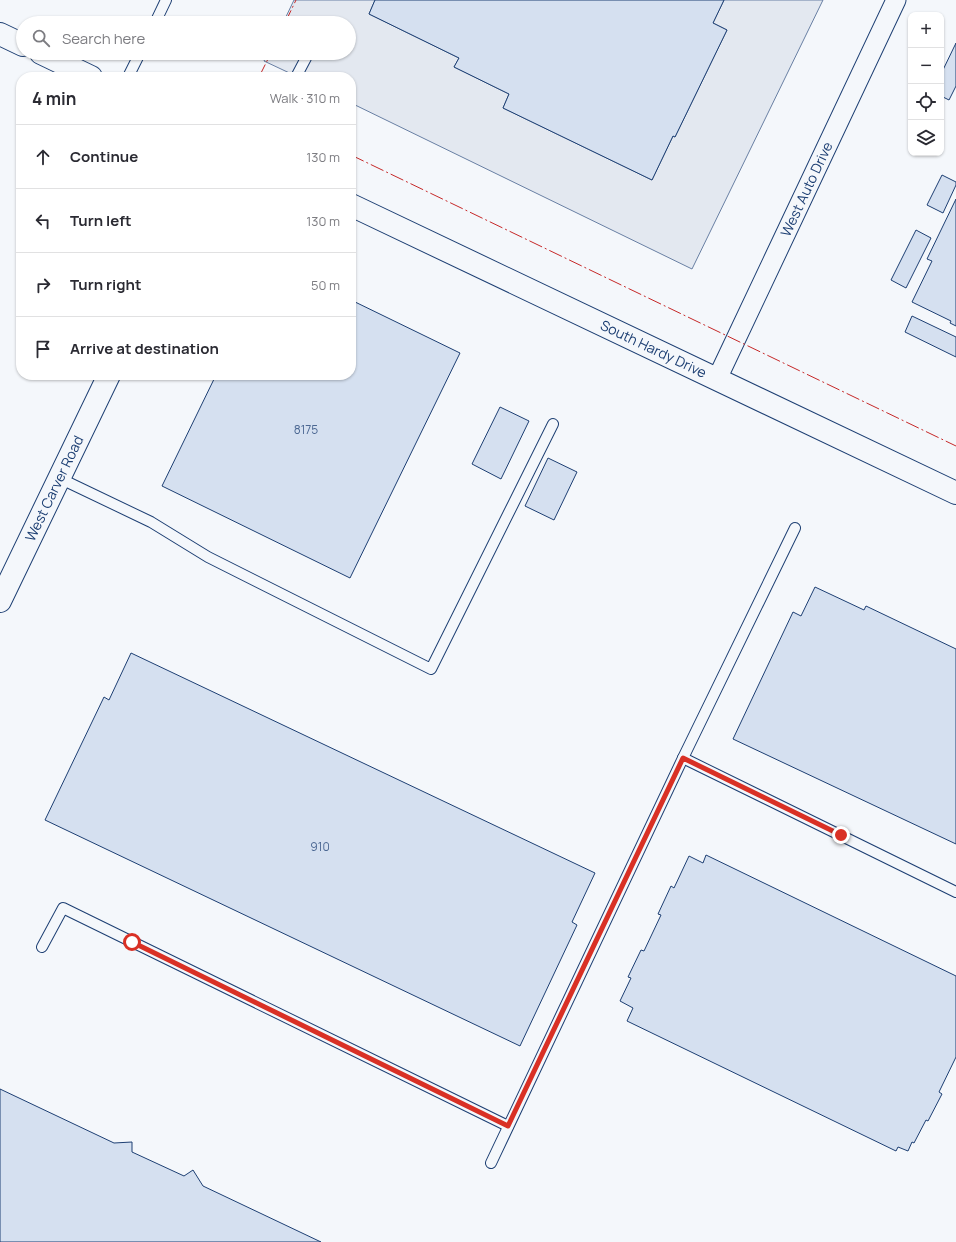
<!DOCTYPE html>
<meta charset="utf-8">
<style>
:root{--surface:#fff;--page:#f2f2f3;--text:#2b2b33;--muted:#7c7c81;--line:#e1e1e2}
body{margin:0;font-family:Manrope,sans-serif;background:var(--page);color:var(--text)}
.controls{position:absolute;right:12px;top:12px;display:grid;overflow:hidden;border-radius:8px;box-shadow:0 1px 3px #0004}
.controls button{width:36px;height:36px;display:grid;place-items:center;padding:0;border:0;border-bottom:1px solid var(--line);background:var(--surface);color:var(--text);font:20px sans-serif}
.stop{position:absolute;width:12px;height:12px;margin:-9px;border:3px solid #d93025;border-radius:50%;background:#fff}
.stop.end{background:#d93025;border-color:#fff;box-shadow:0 1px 4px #0008}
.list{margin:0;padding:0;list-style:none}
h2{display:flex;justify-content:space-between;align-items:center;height:52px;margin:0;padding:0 16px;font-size:17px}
h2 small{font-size:13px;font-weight:400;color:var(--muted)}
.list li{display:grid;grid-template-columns:26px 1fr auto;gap:12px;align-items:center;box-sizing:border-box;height:64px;padding:0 16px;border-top:1px solid var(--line)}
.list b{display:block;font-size:15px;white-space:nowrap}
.list em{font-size:13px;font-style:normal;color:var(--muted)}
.icon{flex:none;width:22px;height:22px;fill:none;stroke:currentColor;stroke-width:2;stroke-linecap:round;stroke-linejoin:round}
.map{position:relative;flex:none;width:956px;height:1242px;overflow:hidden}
.search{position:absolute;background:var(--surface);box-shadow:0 1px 3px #0004;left:16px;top:16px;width:340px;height:44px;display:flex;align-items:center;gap:10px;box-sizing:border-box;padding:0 14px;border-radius:22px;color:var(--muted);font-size:15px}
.panel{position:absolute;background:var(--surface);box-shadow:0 1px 3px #0004;left:16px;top:72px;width:340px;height:308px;border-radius:16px}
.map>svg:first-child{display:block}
</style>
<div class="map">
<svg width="956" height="1242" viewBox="0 0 956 1242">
<rect width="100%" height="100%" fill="#f4f7fb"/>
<path fill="#e3e8f0" stroke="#687fa3" d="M294,0H375L369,14L459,58L454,67L509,94L503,108L652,180L673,136L675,137L727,30L713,23L724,0H823L692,269L351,103V77H298L264,61L268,53H349V23H283Z"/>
<g fill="#d5e0f0" stroke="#1d3f73">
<path d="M375,0H724L713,23L727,30L675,137L673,136L652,180L503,108L509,94L454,67L459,58L369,14Z"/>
<path d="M956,43V86L949,100L941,96V74Z"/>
<path d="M942,175L956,182V185L943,213L927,205Z"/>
<path d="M956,199V326L950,323L951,321L912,302L932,261L927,259Z"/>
<path d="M916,230L931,238L906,288L891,280Z"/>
<path d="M351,300L460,353L350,578L162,486L216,375H351Z"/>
<path d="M912,316L956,337V357L905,332Z"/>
<path d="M500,407L529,421L501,479L472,464Z"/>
<path d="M548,458L577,472L554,520L525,506Z"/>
<path d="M815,587L864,610L866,606L956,649V844L733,739L793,612L801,616Z"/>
<path d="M131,653L595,873L572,922L577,925L520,1046L45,820L104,697L109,700Z"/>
<path d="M706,855L956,976V1057L939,1092L942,1094L928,1121L926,1120L914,1143L912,1142L908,1151L898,1147L896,1151L627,1021L633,1008L620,1001L631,978L628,977L641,950L644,951L661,915L658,914L671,886L674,888L689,856L703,863Z"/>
<path d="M0,1089L114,1143L132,1142V1152L184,1176L193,1170L203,1186L321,1242H0Z"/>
</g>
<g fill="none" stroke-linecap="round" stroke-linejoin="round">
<g stroke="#1d3f73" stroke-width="12">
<g id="lane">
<path d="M155,23L166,0"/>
<path d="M128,77L140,53"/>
<path d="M296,77L306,58"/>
<path d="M59,478L151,522L208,557L431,669L553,424"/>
<path d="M683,758L956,892"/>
<path d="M42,947L63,908L508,1126"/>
<path d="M491,1163L683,758L795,528"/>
</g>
</g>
<g stroke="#1d3f73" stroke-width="21">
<g id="street">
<path id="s1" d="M717,379L896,0"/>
</g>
</g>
<g stroke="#1d3f73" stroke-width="24">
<g id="secondary">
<path d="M0,34L23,45"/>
<path d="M41,53L91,77"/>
<path id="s2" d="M351,205L956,493"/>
<path id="s3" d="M0,601L109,375"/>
</g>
</g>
<use href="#lane" stroke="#f4f7fb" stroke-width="10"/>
<use href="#street" stroke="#f4f7fb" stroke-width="19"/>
<use href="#secondary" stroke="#f4f7fb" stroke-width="22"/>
<g stroke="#c62828" stroke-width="1" stroke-dasharray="14 3 2 3" stroke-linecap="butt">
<path d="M285,23L296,0"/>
<path d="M259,77L271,53"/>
<path d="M351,155L956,446"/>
</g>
</g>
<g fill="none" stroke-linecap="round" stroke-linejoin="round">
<path stroke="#d93025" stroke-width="5" d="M132,942L508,1126L683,758L841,835"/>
</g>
<g text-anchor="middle" stroke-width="3" stroke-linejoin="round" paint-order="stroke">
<g font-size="12" fill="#4b6792">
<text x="306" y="434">8175</text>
<text x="320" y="851">910</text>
</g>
<g font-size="14" fill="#1d3f73" stroke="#f4f7fb">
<text dy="5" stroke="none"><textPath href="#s1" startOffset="210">West Auto Drive</textPath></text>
<text dy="5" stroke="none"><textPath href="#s2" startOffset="335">South Hardy Drive</textPath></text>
<text dy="5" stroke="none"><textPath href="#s3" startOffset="125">West Carver Road</textPath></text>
</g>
</g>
</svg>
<div class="controls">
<button>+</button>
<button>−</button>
<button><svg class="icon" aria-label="locate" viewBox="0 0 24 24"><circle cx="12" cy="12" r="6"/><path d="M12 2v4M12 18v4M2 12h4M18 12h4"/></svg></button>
<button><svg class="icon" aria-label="layers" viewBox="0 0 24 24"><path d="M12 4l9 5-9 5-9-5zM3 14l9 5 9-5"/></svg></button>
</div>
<div class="stop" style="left:132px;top:942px"></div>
<div class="stop end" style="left:841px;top:835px"></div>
<div class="search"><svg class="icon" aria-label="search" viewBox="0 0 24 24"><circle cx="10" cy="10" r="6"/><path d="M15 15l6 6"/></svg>Search here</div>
<section class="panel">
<h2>4 min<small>Walk · 310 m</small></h2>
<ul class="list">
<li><svg class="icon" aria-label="ahead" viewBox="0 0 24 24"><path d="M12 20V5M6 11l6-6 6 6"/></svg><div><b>Continue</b></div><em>130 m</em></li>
<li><svg class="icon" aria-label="left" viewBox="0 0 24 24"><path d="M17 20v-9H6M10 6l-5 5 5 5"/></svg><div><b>Turn left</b></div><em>130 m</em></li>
<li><svg class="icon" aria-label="right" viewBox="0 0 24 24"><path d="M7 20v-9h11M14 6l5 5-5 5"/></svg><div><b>Turn right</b></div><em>50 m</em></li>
<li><svg class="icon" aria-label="arrive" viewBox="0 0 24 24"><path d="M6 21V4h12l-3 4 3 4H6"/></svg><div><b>Arrive at destination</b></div></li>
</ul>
</section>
</div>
